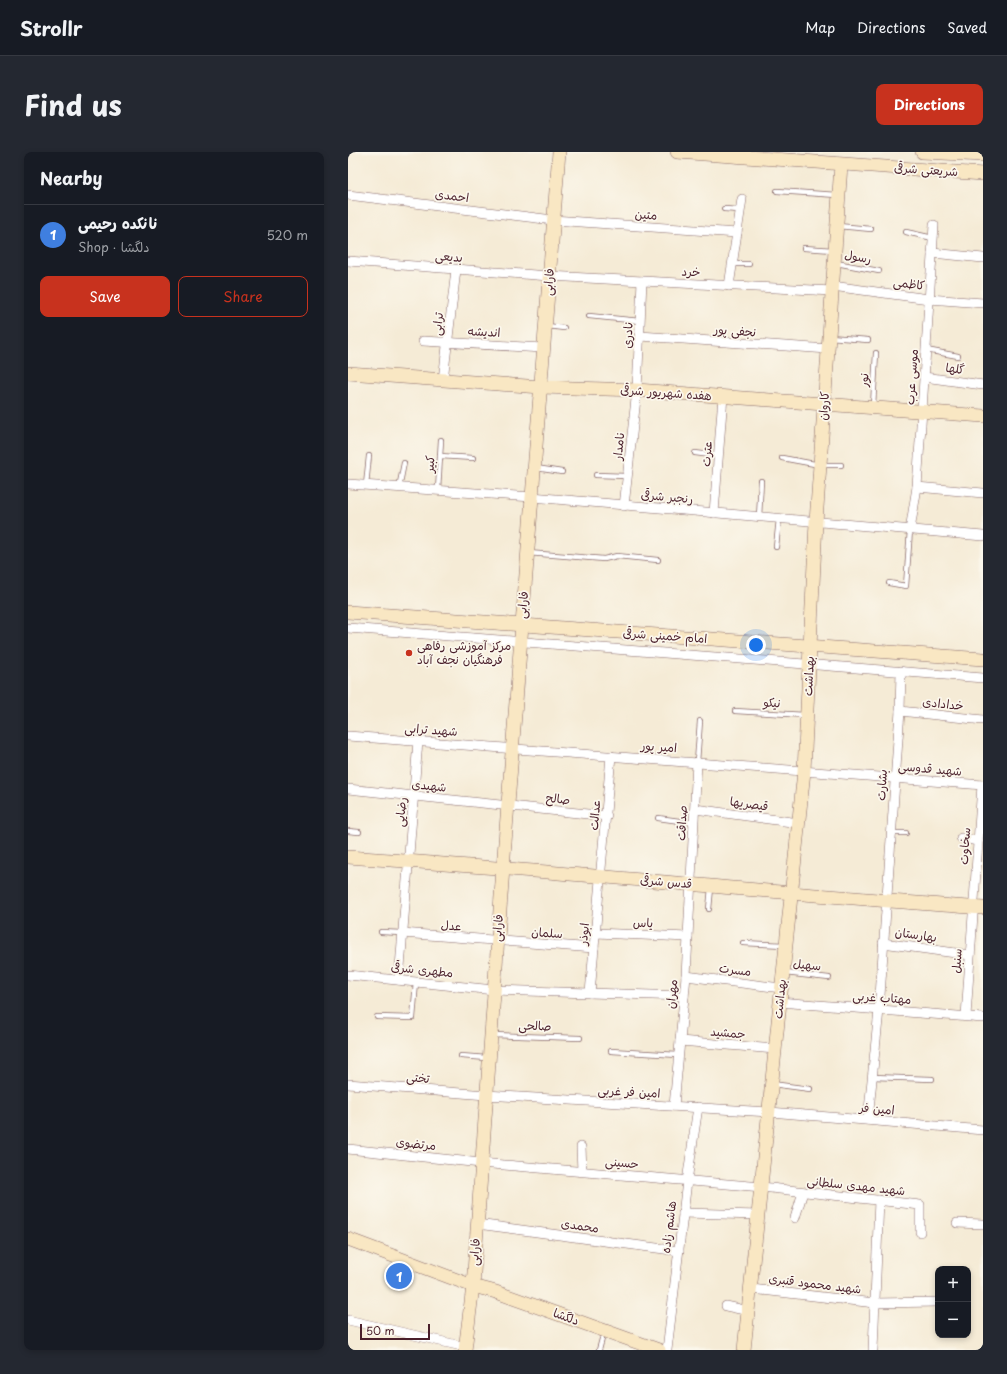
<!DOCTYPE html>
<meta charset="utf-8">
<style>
:root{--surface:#171b24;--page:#242831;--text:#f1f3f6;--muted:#9ea1a6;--line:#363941;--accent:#c8321e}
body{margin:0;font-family:"Playpen Sans","Playpen Sans Arabic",sans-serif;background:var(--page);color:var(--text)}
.controls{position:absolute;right:12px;bottom:12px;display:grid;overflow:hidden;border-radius:8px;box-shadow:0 2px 6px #0003}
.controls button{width:36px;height:36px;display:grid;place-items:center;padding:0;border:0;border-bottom:1px solid var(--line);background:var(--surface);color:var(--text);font:20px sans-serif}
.scale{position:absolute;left:12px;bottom:10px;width:70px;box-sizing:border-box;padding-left:4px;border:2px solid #4a1f2b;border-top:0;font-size:11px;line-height:14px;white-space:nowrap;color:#4a1f2b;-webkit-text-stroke:3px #fbf7ec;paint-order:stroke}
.you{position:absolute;left:408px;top:493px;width:14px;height:14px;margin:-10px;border:3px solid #fff;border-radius:50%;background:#1a73e8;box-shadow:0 0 0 6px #1a73e833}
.badge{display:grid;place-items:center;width:26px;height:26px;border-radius:50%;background:var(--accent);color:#fff;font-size:13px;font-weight:700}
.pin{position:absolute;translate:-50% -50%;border:2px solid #fff;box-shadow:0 1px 4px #0006}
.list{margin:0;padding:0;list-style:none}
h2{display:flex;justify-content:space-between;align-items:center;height:52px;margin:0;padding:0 16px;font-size:17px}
h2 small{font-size:13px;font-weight:400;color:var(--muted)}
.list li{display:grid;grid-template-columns:26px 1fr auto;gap:12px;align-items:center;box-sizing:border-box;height:60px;padding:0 16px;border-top:1px solid var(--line)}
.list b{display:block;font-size:15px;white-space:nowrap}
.list p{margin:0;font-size:13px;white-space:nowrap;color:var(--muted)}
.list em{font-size:13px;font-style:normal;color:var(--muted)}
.actions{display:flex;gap:8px;padding:12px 16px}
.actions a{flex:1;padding:9px 0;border:1px solid var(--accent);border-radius:8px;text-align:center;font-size:14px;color:var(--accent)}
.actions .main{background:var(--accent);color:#fff}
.map{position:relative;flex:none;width:635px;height:1198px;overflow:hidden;border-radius:8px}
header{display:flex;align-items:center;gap:24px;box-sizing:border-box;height:56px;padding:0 20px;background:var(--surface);border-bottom:1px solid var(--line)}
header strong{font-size:19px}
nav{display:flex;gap:22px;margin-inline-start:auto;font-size:14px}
.intro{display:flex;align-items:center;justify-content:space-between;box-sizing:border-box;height:96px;padding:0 24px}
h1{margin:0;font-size:28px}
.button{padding:10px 18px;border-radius:8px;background:var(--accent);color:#fff;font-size:14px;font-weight:700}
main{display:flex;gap:24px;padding:0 24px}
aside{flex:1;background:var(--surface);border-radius:8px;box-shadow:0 2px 6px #0003}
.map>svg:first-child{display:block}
</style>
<header>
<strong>Strollr</strong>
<nav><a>Map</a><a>Directions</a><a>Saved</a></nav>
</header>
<div class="intro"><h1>Find us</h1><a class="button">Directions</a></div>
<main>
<aside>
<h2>Nearby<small></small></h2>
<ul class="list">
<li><span class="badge" style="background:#3f7fe0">1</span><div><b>نانکده رحیمی</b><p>Shop · دلگشا</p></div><em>520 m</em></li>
</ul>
<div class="actions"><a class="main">Save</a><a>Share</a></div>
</aside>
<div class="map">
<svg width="635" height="1198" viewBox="0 0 635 1198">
<rect width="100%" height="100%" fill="#fbf7ec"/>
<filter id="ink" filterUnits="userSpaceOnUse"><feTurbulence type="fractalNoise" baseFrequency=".025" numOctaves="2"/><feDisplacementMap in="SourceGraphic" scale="8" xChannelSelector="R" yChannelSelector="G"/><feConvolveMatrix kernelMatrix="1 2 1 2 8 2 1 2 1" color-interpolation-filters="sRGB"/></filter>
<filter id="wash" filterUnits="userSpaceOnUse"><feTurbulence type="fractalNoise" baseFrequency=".012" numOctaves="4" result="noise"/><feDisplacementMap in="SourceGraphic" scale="16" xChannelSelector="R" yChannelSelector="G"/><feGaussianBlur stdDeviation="0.9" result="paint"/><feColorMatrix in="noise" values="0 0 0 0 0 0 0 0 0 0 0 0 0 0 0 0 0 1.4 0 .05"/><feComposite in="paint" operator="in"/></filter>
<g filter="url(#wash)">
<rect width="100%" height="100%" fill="#f5ebd6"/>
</g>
<g filter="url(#ink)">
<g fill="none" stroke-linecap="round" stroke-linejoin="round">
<g stroke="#866667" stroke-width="6">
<g id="lane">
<path d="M429,39L489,43"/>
<path d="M376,57L392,58"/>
<path d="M490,74L523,77"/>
<path d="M558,80L585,86"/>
<path d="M456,96L485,98"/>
<path d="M488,111L531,119"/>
<path d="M384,112H401"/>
<path d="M241,164L292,169"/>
<path d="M199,174L216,176"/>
<path d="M482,185L520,188"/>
<path d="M578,198L610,204"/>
<path d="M525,254L528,201"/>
<path d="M347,301L371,304"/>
<path d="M92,304L125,306"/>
<path d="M434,306L472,313H493"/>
<path d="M188,316L214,320"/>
<path d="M248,323L279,324"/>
<path d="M18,333L21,304"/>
<path d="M51,336L56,311"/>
<path d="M90,338L93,288"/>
<path d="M411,365L413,329"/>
<path d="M428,395L431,367"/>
<path d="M180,401L256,407L269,404L310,408"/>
<path d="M541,431L558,434L562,378"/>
<path d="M387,559L457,563"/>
<path d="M349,610L352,569"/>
<path d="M310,666L346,671"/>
<path d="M0,679L11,680"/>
<path d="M543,681H558"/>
<path d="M361,757L363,736"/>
<path d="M33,780L54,781"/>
<path d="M395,791L437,793"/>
<path d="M437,821L481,826"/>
<path d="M29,865L65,866L68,830"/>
<path d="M143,883L232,886"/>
<path d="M263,899L330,903"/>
<path d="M113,904L139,906"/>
<path d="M524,925L584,927"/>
<path d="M424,932L462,937"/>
<path d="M251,1198L254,1187"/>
</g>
</g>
<g stroke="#866667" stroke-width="10">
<g id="street">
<path d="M0,43L205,68L389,81"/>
<path d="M584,101L635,106"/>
<path d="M0,109L201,124L484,139"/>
<path d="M381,134L394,47"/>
<path d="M484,134L581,147L635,151"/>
<path d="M292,184L480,197"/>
<path d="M75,189L195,196"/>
<path d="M576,225L635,233"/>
<path d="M95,228L108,118"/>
<path d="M0,332L184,345L635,384"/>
<path d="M569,335L635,341"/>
<path d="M276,354L289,238L294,129"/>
<path d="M366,361L375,244"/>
<path d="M562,378L569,335L586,73"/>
<path d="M0,476L635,526"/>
<path d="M552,559L635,568"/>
<path d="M0,584L635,633"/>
<path d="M0,637L259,664"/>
<path d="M347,657L451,671"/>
<path d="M613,686L630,689"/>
<path d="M54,781L246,796"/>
<path d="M248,781L340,785"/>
<path d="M535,791L622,803"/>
<path d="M0,823L146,838L336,844"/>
<path d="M338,824L433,836"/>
<path d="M51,828L70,589"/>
<path d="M242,841L263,604"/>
<path d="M431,850L635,866"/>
<path d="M618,864L634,633"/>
<path d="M332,889L427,897"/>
<path d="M0,932L138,943L422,960L635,978"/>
<path d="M326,954L338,824L349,610"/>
<path d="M520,968L531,858L552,559L553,519"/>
<path d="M233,995L234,1019"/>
<path d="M0,997L133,1011L414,1035L572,1053V1080"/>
<path d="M335,1061L411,1063"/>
<path d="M447,1066L455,1040"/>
<path d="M609,1071L635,1072"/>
<path d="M129,1072L331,1099"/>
<path d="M404,1137L527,1151L590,1150"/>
<path d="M378,1154L401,1159"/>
<path d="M0,1168L118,1195"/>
<path d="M319,1198L339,1029L350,955"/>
<path d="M525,1198L531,1048"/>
</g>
</g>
<g stroke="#866667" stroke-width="14">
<g id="secondary">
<path d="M329,0L635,22"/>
<path d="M574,0L635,3"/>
<path d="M0,221L193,235L289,238L635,264"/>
<path d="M0,460L635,507"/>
<path d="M0,705C212,719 423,741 635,756"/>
<path d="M0,1087L125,1134L148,1140L311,1198"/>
<path d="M117,1198L125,1134L155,716L211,0"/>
<path d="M396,1198L456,619L468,370L493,13"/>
</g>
</g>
<use href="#lane" stroke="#fff" stroke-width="4.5"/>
<use href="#street" stroke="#fff" stroke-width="9"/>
<use href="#secondary" stroke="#f9e7c3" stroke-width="13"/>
</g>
</g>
<circle fill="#c8321e" stroke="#fbf7ec" stroke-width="1.5" cx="61" cy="501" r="4"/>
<g text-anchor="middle" stroke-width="3.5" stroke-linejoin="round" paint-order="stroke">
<g font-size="12" fill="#4a1f2b" stroke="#fbf7ec">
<text transform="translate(578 18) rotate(4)" y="4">شریعتی شرقی</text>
<text transform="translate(104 44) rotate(7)" y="4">احمدی</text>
<text transform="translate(298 63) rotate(4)" y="4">متین</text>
<text transform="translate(101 105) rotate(4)" y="4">بدیعی</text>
<text transform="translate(510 105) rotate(10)" y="4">رسول</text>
<text transform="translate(343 120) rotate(3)" y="4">خرد</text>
<text transform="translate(201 130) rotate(-86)" y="4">فارابی</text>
<text transform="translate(561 132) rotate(7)" y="4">کاظمی</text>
<text transform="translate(90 172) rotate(-84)" y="4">ترابی</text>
<text transform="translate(387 179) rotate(4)" y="4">نجفی پور</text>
<text transform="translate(136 180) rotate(3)" y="4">اندیشه</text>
<text transform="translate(280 183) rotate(-87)" y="4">نادری</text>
<text transform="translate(607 217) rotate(8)" y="4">گلها</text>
<text transform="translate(564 225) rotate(-86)" y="4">موسی عرب</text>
<text transform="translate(516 228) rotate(-87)" y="4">نور</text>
<text transform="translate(318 241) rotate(4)" y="4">هفده شهریور شرقی</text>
<text transform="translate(476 254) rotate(-86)" y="4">کاروان</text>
<text transform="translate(271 294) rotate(-84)" y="4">نامدار</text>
<text transform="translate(359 302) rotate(-86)" y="4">عترت</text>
<text transform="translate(82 312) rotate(-86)" y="4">کبیر</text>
<text transform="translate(319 345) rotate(5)" y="4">رنجبر شرقی</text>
<text transform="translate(175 453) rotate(-85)" y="4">فارابی</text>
<text transform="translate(317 484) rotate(4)" y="4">امام خمینی شرقی</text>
<text transform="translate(461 524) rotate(-87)" y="4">بهداشت</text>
<text transform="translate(424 551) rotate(3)" y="4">نیکو</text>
<text transform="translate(595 552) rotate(6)" y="4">خدادادی</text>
<text transform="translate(83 578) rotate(4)" y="4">شهید ترابی</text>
<text transform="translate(311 595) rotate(4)" y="4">امیر پور</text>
<text transform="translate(582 617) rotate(5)" y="4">شهید قدوسی</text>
<text transform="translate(534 633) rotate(-86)" y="4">بشارت</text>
<text transform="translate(81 634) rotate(6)" y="4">شهیدی</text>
<text transform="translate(210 647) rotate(6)" y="4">صالح</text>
<text transform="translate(401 652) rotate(8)" y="4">قیصریها</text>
<text transform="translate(53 660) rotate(-85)" y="4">رضایی</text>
<text transform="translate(247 663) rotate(-85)" y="4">عدالت</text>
<text transform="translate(334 671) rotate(-87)" y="4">صداقت</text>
<text transform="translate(617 694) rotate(-86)" y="4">سخاوت</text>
<text transform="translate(318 730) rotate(5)" y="4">قدس شرقی</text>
<text transform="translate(295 771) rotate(2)" y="4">یاس</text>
<text transform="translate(103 774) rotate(5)" y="4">عدل</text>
<text transform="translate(150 776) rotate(-86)" y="4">فارابی</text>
<text transform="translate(199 781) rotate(4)" y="4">سلمان</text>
<text transform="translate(236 782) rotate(-84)" y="4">ابوذر</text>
<text transform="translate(568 783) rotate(8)" y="4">بهارستان</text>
<text transform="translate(609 809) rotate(-87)" y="4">سنبل</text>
<text transform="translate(459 813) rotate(6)" y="4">سهیل</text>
<text transform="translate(74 818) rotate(6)" y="4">مطهری شرقی</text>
<text transform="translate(387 818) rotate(7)" y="4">مسرت</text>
<text transform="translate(324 842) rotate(-84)" y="4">مهران</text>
<text transform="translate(534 846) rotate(4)" y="4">مهتاب غربی</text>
<text transform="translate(432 847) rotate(-84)" y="4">بهداشت</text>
<text transform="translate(187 874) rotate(2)" y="4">صالحی</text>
<text transform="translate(380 881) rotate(5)" y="4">جمشید</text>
<text transform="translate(70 926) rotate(5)" y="4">تختی</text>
<text transform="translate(281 940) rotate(3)" y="4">امین فر غربی</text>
<text transform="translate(529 957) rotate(5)" y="4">امین فر</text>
<text transform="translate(68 992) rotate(6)" y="4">مرتضوی</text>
<text transform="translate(274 1011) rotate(5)" y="4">حسینی</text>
<text transform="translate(508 1034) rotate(6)" y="4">شهید مهدی سلطانی</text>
<text transform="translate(232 1074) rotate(8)" y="4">محمدی</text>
<text transform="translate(321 1075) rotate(-83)" y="4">هاشم زاده</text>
<text transform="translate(127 1100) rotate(-86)" y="4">فارابی</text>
<text transform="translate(467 1132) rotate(7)" y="4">شهید محمود قنبری</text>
<text transform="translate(218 1165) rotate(20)" y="4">دلگشا</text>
</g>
<g font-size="12" fill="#4a1f2b" stroke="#fbf7ec" text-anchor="start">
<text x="69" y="498">مرکز آموزشی رفاهی<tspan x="69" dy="14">فرهنگیان نجف آباد</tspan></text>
</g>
</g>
</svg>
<div class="controls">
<button>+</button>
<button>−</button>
</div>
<div class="scale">50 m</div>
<div class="you"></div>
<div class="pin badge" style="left:51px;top:1124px;background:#3f7fe0">1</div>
</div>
</main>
